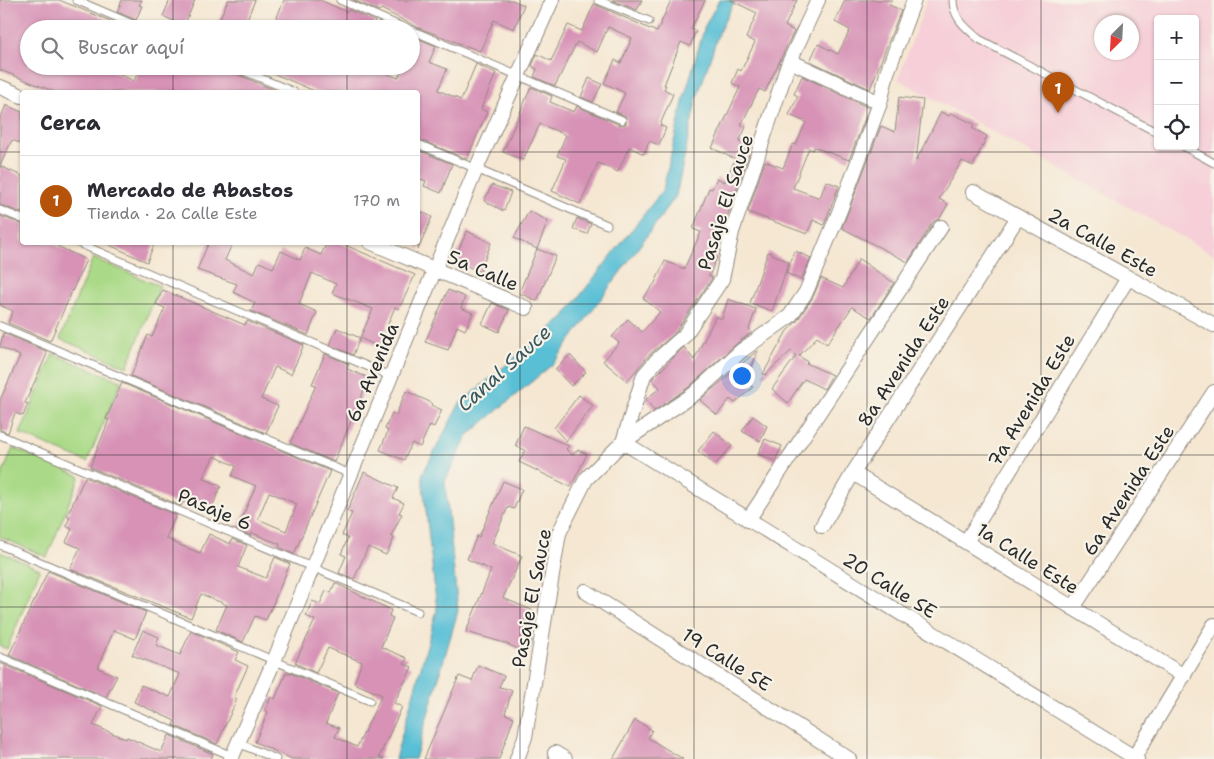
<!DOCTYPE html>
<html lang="es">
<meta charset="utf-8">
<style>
:root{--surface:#fff;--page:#f2f2f3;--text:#2b2b33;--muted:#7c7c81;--line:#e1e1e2;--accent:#b45309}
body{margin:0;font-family:"Shantell Sans",sans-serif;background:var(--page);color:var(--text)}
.controls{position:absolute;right:15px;top:15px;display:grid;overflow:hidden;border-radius:5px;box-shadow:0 1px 4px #0004}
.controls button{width:45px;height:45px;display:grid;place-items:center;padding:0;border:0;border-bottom:1px solid var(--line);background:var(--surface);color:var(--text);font:25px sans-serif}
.compass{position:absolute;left:1094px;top:15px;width:45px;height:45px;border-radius:50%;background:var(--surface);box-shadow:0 1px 4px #0004;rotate:204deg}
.you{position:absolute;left:741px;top:375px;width:18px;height:18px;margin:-12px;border:4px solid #fff;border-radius:50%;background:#1a73e8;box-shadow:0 0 0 8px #1a73e833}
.badge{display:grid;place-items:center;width:32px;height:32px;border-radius:50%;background:var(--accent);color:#fff;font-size:16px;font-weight:700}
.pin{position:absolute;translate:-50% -41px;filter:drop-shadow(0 1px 2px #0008)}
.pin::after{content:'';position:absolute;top:26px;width:18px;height:15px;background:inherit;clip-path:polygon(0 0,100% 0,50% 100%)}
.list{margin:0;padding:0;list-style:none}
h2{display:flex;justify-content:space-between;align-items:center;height:65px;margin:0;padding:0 20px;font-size:21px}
h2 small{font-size:16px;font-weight:400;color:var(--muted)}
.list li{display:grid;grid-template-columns:32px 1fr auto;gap:15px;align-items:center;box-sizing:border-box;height:90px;padding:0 20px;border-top:1px solid var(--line)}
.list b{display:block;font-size:19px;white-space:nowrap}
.list p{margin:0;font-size:16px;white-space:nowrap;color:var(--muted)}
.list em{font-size:16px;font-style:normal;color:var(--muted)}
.icon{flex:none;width:28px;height:28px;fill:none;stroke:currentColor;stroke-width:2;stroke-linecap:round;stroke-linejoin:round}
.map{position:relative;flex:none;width:1214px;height:759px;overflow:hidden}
.search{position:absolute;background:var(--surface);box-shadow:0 1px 4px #0004;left:20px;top:20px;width:400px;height:55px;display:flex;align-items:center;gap:12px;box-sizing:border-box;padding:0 18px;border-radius:28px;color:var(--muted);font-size:19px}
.panel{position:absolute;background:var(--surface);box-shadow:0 1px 4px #0004;left:20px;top:90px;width:400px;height:155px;border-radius:5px}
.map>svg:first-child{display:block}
</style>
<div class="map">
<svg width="1214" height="759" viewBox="0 0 1214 759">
<rect width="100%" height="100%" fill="#f7f3e8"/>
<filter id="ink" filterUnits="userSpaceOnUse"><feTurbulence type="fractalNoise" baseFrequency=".02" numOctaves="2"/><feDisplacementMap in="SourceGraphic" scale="10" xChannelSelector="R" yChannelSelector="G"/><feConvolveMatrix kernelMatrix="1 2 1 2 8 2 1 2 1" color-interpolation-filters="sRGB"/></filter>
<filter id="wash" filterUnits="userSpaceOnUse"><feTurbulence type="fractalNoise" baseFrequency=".0096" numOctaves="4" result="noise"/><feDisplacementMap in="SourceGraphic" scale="20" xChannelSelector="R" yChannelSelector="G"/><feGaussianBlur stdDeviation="1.12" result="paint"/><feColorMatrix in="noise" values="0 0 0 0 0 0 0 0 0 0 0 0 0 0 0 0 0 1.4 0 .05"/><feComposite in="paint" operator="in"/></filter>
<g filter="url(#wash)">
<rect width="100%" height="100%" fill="#f5e7d2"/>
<path fill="#f6cfd8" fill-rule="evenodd" d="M927,0H1214V255L898,79ZM1158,19H1195V146H1158ZM1102,22H1132V52H1102Z"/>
<g fill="#aada87" stroke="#6a8259">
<path d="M93,258L160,286L127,367L60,339Z"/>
<path d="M53,354L121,381L87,462L20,434Z"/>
<path d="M13,448L80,476L47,557L0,537V480Z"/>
<path d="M0,552L40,569L7,649L0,646Z"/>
</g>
<path fill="#58bfd5" stroke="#427580" d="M719,0H735L719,32L696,101L676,196L554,363L468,435L445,481L458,611L415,759H395L437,610L422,475L460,403L561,320L663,190L684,98L705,26Z"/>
<g id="blocks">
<g fill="#d792b6" fill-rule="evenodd">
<path d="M0,0H59L130,29H29V66H102L134,81L141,66H218L279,92H55L0,70Z"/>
<path d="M122,0H142L139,5L142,6L136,20L117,12Z"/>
<path d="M170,0H195L184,26L163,16Z"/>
<path d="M228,0H255L243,29H215Z"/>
<path d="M284,0H320L347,12L349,10L375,21L372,29H272Z"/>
<path d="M353,0H512L524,5L514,29L494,20L480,51L419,28L381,9L379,11Z"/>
<path d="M612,0H642L637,10Z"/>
<path d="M671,0H705L691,29L696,31L690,46L681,42L664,85H666L664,89L673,94L660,125L666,128L659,145L649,141L644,154L629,147L618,172L598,163L580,204L552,191L566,159L557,156L566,135L540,124L523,160L503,152L531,87L552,96L550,102L574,112L577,106L620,125L626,124V116L616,112L625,93L604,83L615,60L621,63L632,38L608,27L597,52L577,42L555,86L534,77L537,69L532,66L537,54L551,61L568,25L582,31L594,4L657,32Z"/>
<path d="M730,0H797L785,26L794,31L765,92L759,89L741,125L746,127L739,142L748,146L745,152L749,154L714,255L717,257L709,276L712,277L711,280L674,334L649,355L627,381L603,361L619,343L612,337L628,319L642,332L660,312L643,298L655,283L665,261L684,269L701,232L693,229L709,188L712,189L717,178L725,182L735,159L712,148L740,87L732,83L738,69L741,71L755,42L746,38L757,13Z"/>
<path d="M845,0H892L889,5L901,10L870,89L810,61L818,44L838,54L850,30L835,22Z"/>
<path d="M414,37L436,46L429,62L447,69L438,90L461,100L476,64L496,73L481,109L487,112L467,159L418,139V92H317L256,66H370L398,78L404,66H411V44Z"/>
<path d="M802,76L869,108L849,160L814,147L813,150L809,148L793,188L820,198L826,181L839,186L824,225L813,220L807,234L748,212L765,161L783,168L793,144L796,145L806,122L789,115L798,96L794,94Z"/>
<path d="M589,78L602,84L593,102L581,97Z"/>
<path d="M899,97L923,100L916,161L941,112L949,116L951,113L974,124L972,128L987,136L973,166L962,161L939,199L948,204L940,218L933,222L908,262L842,228L881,126L895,132Z"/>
<path d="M6,105L22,112V144L12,140L0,166V119Z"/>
<path d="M418,150L452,164L441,193L424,186L426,181L418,178Z"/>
<path d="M0,166L22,176V213L0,205Z"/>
<path d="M492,185L511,192L504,211L484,201Z"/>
<path d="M418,210L432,217L418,250Z"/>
<path d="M529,211L548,221L537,249L514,238Z"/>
<path d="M0,216L22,224V242H49L86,260L50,341L8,323L13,311L0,305Z"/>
<path d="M577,218L591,224L587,234L573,229Z"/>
<path d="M467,231L491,243L480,272L454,260Z"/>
<path d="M103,242H155L147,262Z"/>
<path d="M209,242H233L225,260L254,274L259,262L273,268L281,251L300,260L305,248L321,255L327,242H338L415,275L399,309L395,307L385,331L390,333L383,349L360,338L373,309L332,293L336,284L312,273L299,304L317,312L308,335L251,311L255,303L233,292L237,284L197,270Z"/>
<path d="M537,249L556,256L537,301L519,293Z"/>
<path d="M795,251L811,258L801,280L786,273Z"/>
<path d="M768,252L789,262L772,311L750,303Z"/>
<path d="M859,259L894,283L871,318L852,307L827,344L817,337L799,356L808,362L806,363L832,375L824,389L804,379L788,403L772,389L796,356L791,351L765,375L763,374L787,331L797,321L813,297L821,278L843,288Z"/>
<path d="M163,290L245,325L247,321L304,345L291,374L275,367L261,399L278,406L266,433L131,376L148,335L152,337L165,308L156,304Z"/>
<path d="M448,290L465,297L461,308L473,313L465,330L457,326L448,350L425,342Z"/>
<path d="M728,299L756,309L749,329L752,332L735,345L689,387L654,411L646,399L660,388L652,379L684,347L694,360L716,316L722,319Z"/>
<path d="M492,303L509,310L499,332L482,324Z"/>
<path d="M337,328L360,338L353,355L330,345Z"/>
<path d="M3,333L46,351L47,354L25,403L28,404L23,416L15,413L8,433L0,430V400L20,356L0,347Z"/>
<path d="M758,350L746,384L753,387L735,403L730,399L717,415L700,400Z"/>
<path d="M325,354L349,364L347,369L369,378L334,462L290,443L316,385L312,384Z"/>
<path d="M570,355L586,372L571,386L555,369Z"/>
<path d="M122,383L330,471L294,554L279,547L280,544L252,533L251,536L237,529L256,486L232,476L236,466L214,456L203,478L221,486L210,512L183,501L181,506L90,467L109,420L106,419ZM269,492L297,504L286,531L258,519Z"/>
<path d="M406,391L432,403L431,405L442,410L434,427L430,425L420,447L412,443L404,460L380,450L388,431L385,429L392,413L396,415Z"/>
<path d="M579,395L593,406L566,441L554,428Z"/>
<path d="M753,416L767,426L760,441L742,431Z"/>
<path d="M524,426L569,446L566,449L572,455L578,450L587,454L571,487L519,462L525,450L515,446Z"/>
<path d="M714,431L732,446L715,465L698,451Z"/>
<path d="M765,439L782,446L775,461L758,454Z"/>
<path d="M364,472L398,488L393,498L404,503L399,513L402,514L391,536L394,538L386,555L368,547L354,579L339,573L346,556L341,554L348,538L342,535L352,513L347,511Z"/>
<path d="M85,477L176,515L166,538L177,544L200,553L209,534L230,544L232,539L247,545L238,567L266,578L275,557L290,564L266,620L255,616L243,642L216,630L227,605L201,594L191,618L70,569L80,548L66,542L72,529L66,526L70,517L67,516Z"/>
<path d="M503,481L522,489L514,509L508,507L492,543L522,556L503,598L534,611L523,637L532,640L527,653L505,643L466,632L491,570L467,559L477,536L479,537Z"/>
<path d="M48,571L146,612L135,639L114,630L98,668L117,676L106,697L9,655Z"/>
<path d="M335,583L391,610L389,616L393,618L381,647L407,658L404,664L412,667L394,703L402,707L379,757L384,759H292L255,742L268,712L265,711L271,697L275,699L286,673H290L338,693L326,723L339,728L335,737L357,747L382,695L354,683L362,662L328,648L316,673L295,663L315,620L306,616L312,601L320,604L326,591L331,593Z"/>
<path d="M143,630L159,637L156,645L180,655L191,631L239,652L235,660L248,666L234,697L237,699L217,744L173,725L175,721L134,702L141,685L170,697L180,674L132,655Z"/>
<path d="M0,663L102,706L93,725L126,739L127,737L161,752L169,735L213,754L211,759H0Z"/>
<path d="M478,665L504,676L499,687L512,690L505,714L514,717L499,759H424L459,676L472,681Z"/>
<path d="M635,720L652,730L648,738L683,759H613Z"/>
</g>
</g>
</g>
<g filter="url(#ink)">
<use href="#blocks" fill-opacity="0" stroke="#90897e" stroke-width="1"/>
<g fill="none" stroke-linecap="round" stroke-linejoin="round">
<g stroke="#90897e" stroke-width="9">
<g id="lane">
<path d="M76,0L144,29"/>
<path d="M340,0L407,29"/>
<path d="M598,0L649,21"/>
<path d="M953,0C953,18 966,28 979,39L1158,133"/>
<path d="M411,30L622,120"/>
<path d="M232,66L294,92"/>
<path d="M418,144L607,225"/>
<path d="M1183,146L1214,163"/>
<path d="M0,210L22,219"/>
<path d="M76,242L390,376"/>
<path d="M0,326L350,474"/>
<path d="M0,435L418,612"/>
<path d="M0,545L370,701"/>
<path d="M0,657L232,756"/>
<path d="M238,743L276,759"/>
</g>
</g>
<g stroke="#90897e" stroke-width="16">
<g id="street">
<path d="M914,0L887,73L880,103L840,210L806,292L790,316L741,351L694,394L623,442L1137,759"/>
<path d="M790,61L880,103"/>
<path d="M0,87L22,96"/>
<path d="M973,192L1214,325"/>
<path d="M370,242L526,308"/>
<path d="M853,473L1184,676"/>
<path d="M748,520L941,227"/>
<path d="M822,526L853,473L1018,217"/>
<path d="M966,542L1128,278"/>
<path d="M585,591L849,759"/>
<path d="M1073,608L1214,392"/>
<path d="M555,753L565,759"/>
<path d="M231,759L274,661L476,169L552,0"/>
<path d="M517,759L525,737L559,533L586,479L623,442L644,375L656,361L684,336L722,279L732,232L788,65L818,0"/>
<path d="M1133,759L1214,625"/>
</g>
</g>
<use href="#lane" stroke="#fff" stroke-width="7"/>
<use href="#street" stroke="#fff" stroke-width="14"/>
</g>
</g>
<path fill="none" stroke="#2b2b2b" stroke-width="1" stroke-opacity="0.55" d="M173,0V29M347,0V29M520,0V759M694,0V759M867,0V759M1041,0V759M173,66V92M347,66V92M0,152H22M418,152H1214M173,242V759M347,242V759M0,304H1214M0,455H1214M0,607H1214"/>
<g text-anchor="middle" stroke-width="4.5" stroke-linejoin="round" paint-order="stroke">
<g font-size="19" fill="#2b2b2b" stroke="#f7f3e8">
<text transform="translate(725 202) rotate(-72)" y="7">Pasaje El Sauce</text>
<text transform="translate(1103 242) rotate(29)" y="7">2a Calle Este</text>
<text transform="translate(483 270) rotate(23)" y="7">5a Calle</text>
<text transform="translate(903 361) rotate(-57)" y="7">8a Avenida Este</text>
<text transform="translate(372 372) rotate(-67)" y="7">6a Avenida</text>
<text transform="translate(1031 400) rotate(-59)" y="7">7a Avenida Este</text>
<text transform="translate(1128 490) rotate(-57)" y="7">6a Avenida Este</text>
<text transform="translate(215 509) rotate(23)" y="7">Pasaje 6</text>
<text transform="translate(1028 558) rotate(32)" y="7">1a Calle Este</text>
<text transform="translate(890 585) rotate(32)" y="7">20 Calle SE</text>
<text transform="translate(531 598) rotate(-79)" y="7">Pasaje El Sauce</text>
<text transform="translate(727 659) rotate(32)" y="7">19 Calle SE</text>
</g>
<g font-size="20" font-style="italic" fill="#38575e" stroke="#f7f3e8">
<text transform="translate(504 368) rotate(-42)" y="7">Canal Sauce</text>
</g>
</g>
</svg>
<div class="controls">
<button>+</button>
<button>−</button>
<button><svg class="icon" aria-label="locate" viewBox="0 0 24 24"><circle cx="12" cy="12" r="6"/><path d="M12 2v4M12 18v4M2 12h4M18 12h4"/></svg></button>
</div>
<svg class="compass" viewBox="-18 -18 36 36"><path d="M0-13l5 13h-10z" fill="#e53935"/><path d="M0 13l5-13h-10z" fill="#7c7c81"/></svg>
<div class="you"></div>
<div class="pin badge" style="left:1058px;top:113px">1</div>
<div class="search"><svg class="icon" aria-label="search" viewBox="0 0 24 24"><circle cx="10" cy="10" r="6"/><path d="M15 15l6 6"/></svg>Buscar aquí</div>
<section class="panel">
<h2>Cerca<small></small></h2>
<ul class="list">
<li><span class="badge">1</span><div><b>Mercado de Abastos</b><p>Tienda · 2a Calle Este</p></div><em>170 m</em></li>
</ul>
</section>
</div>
